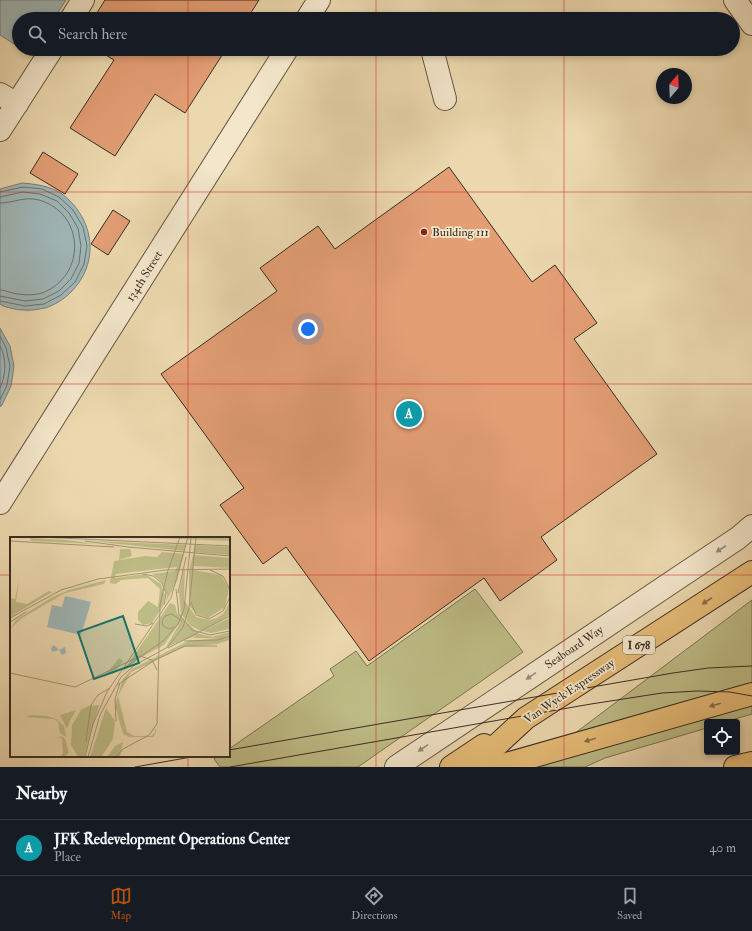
<!DOCTYPE html>
<style>
:root{--surface:#171b24;--page:#20242c;--text:#f1f3f6;--muted:#9ea1a6;--line:#363941;--accent:#b45309}
body{margin:0;font-family:"IM FELL Double Pica",serif;background:var(--page);color:var(--text)}
.controls{position:absolute;right:12px;bottom:12px;display:grid;overflow:hidden;border-radius:4px;box-shadow:0 2px 6px #0003}
.controls button{width:36px;height:36px;display:grid;place-items:center;padding:0;border:0;border-bottom:1px solid var(--line);background:var(--surface);color:var(--text);font:20px sans-serif}
.compass{position:absolute;left:656px;top:68px;width:36px;height:36px;border-radius:50%;background:var(--surface);box-shadow:0 2px 6px #0003;rotate:19deg}
.you{position:absolute;left:308px;top:329px;width:14px;height:14px;margin:-10px;border:3px solid #fff;border-radius:50%;background:#1a73e8;box-shadow:0 0 0 6px #1a73e833}
.badge{display:grid;place-items:center;width:26px;height:26px;border-radius:50%;background:var(--accent);color:#fff;font-size:13px;font-weight:700}
.pin{position:absolute;translate:-50% -50%;border:2px solid #fff;box-shadow:0 1px 4px #0006}
.list{margin:0;padding:0;list-style:none}
h2{display:flex;justify-content:space-between;align-items:center;height:52px;margin:0;padding:0 16px;font-size:17px}
h2 small{font-size:13px;font-weight:400;color:var(--muted)}
.list li{display:grid;grid-template-columns:26px 1fr auto;gap:12px;align-items:center;box-sizing:border-box;height:56px;padding:0 16px;border-top:1px solid var(--line)}
.list b{display:block;font-size:15px;white-space:nowrap}
.list p{margin:0;font-size:13px;white-space:nowrap;color:var(--muted)}
.list em{font-size:13px;font-style:normal;color:var(--muted)}
.icon{flex:none;width:22px;height:22px;fill:none;stroke:currentColor;stroke-width:2;stroke-linecap:round;stroke-linejoin:round}
.map{position:relative;flex:none;width:752px;height:767px;overflow:hidden}
.search{position:absolute;background:var(--surface);box-shadow:0 2px 6px #0003;left:12px;right:12px;top:12px;height:44px;display:flex;align-items:center;gap:10px;box-sizing:border-box;padding:0 14px;border-radius:22px;color:var(--muted);font-size:15px}
.sheet{height:108px;background:var(--surface)}
nav{display:flex;justify-content:space-around;align-items:center;box-sizing:border-box;height:56px;border-top:1px solid var(--line);background:var(--surface);font-size:11px;color:var(--muted)}
nav a{display:grid;justify-items:center;gap:2px}
nav .on{color:var(--accent)}
.map>svg:first-child{display:block}
</style>
<div class="map">
<svg width="752" height="767" viewBox="0 0 752 767">
<rect width="100%" height="100%" fill="#ecd8ae"/>
<filter id="stains"><feTurbulence type="fractalNoise" baseFrequency=".005" numOctaves="4"/><feColorMatrix values="0 0 0 0 .2 0 0 0 0 .09 0 0 0 0 .02 0 0 0 .5 -.17"/></filter>
<radialGradient id="worn" r=".72"><stop offset=".6" stop-color="#630" stop-opacity="0"/><stop offset="1" stop-color="#630" stop-opacity=".3"/></radialGradient>
<g fill="#bebc86" stroke="#7c7454">
<path d="M475,589L523,652L358,767H220L214,759L219,756H229V749L334,676L330,669L356,651L367,666Z"/>
<path d="M752,600V714L725,722H707V728L605,758L585,767H530Z"/>
</g>
<g fill="#9fb6b7" stroke="#777f7c">
<path d="M0,0H66L54,19H19V47L0,35Z"/>
<path d="M22,183C35,184 51,186 62,194C95,219 100,263 71,292C64,299 55,305 45,308C39,309 30,311 24,310C17,310 10,308 3,306L0,304V189Z"/>
<path d="M0,328L10,346L14,366L11,386L2,405L0,407Z"/>
</g>
<g fill="none" stroke-linecap="round" stroke-linejoin="round">
<g stroke="#6c726d" stroke-width="1">
<path d="M0,192L23,187L42,189L59,197L73,210L83,227L87,246L84,264L75,282L61,295L44,304L25,306L0,301"/>
<path d="M0,197L23,192L40,194L57,201L69,213L78,228L81,246L79,263L71,279L59,291L43,299L25,301L0,296"/>
<path d="M0,203C14,203 24,196 39,200C85,213 87,276 42,293C32,296 19,295 9,292C6,291 3,290 0,290"/>
<path d="M0,336L6,348L10,366L7,385L0,400"/>
<path d="M0,346C7,358 6,376 0,388"/>
</g>
</g>
<g fill="#e39e74" stroke="#3a2d23">
<path d="M105,0H259L247,19H93Z"/>
<path d="M96,49H226L185,113L155,94L115,156L70,128L114,60Z"/>
<path d="M43,152L78,174L65,194L30,173Z"/>
<path d="M449,167L532,282L555,265L597,323L574,339L657,454L541,537L557,560L500,601L484,578L369,661L286,547L263,564L220,505L244,488L161,374L277,291L260,268L318,226L335,249Z"/>
<path d="M113,210L130,221L108,255L91,244Z"/>
</g>
<g fill="none" stroke-linecap="round" stroke-linejoin="round">
<g stroke="#665846" stroke-width="24">
<g id="minor">
<path d="M735,0L752,24"/>
<path d="M71,19L83,0"/>
<path d="M307,19L319,0"/>
<path d="M432,49L445,99"/>
<path d="M0,94L17,104"/>
<path d="M0,130L52,49"/>
<path d="M0,503L287,49"/>
<path d="M396,767L675,580L738,538L752,526"/>
</g>
</g>
<g stroke="#3a2d23" stroke-width="24">
<g id="highway">
<path d="M451,767L484,745"/>
<path d="M473,767L526,718L752,572"/>
<path d="M496,767L752,694"/>
<path d="M735,767L752,763"/>
</g>
</g>
<use href="#minor" stroke="#f3e6ca" stroke-width="22"/>
<use href="#highway" stroke="#e6bc77" stroke-width="22"/>
<g stroke="#3a2d23" stroke-width="1">
<path d="M229,750L673,673L708,668L752,666"/>
<path d="M135,767L197,756"/>
<path d="M230,767L591,704L662,693L697,691L730,692L752,696"/>
</g>
</g>
<defs><path id="oneway-solid" d="M-6-.8H1V-3.2L6.5 0L1 3.2V.8H-6Z"/></defs>
<g fill="#968a76">
<use href="#oneway-solid" transform="translate(721 549) rotate(147)"/>
<use href="#oneway-solid" transform="translate(531 676) rotate(146)"/>
<use href="#oneway-solid" transform="translate(423 748) rotate(146)"/>
</g>
<g fill="#876d49">
<use href="#oneway-solid" transform="translate(707 601) rotate(147)"/>
<use href="#oneway-solid" transform="translate(715 705) rotate(164)"/>
<use href="#oneway-solid" transform="translate(590 740) rotate(164)"/>
</g>
<path fill="none" stroke="#d62828" stroke-width="1" stroke-opacity="0.55" d="M188,0V19M376,0V19M564,0V19M188,49V538M376,49V767M564,49V767M0,192H752M0,384H752M0,575H11M229,575H752M188,756V767"/>
<circle fill="#8f2418" stroke="#f3e6ca" stroke-width="1.5" cx="424" cy="232" r="4"/>
<g text-anchor="middle" stroke-width="3.5" stroke-linejoin="round" paint-order="stroke">
<rect fill="#f3e6ca" stroke="#726455" stroke-width="1" x="623" y="636" width="32" height="18" rx="3"/>
<g font-size="11" font-weight="bold" fill="#3a2d23">
<text x="639" y="649">I 678</text>
</g>
<g font-size="12" fill="#3a2d23" stroke="#f3e6ca" text-anchor="start">
<text x="432" y="236">Building 111</text>
</g>
<g font-size="12" fill="#3a2d23" stroke="#f3e6ca">
<text transform="translate(144 276) rotate(-58)" y="4">134th Street</text>
<text transform="translate(574 647) rotate(-34)" y="4">Seaboard Way</text>
<text transform="translate(569 691) rotate(-34)" y="4">Van Wyck Expressway</text>
</g>
</g>
<g transform="translate(10 537)">
<rect width="220" height="220" fill="#ecd8ae"/>
<path d="M119,0H215L220,1V4ZM20,1L56,3L86,7L21,4ZM81,4L176,8L175,14ZM185,8L220,10V18L183,15ZM110,12H120L122,19L109,23ZM152,15L174,17L167,44L155,67L157,59L154,49L152,45L142,37L165,34L167,30L106,37L105,41L135,37L151,47L155,58L153,69L142,86L133,88L128,83V75L138,64L148,70L150,52L138,41L111,43L106,47L100,46L104,24L135,19L147,20ZM183,18L220,21V31L184,29L183,33L211,38L219,52L215,70L198,81L186,77L179,68V34ZM175,29L174,63L186,80L199,83L207,81L213,77L220,65V78L192,94L220,81L219,92L201,96L189,93L181,89L171,77L169,56ZM9,43L6,65L17,67L39,54L42,55L0,80V61L5,62ZM96,43L94,47L55,56L12,81L0,92L7,82L41,61L59,53ZM160,66L165,68L167,76L189,97L202,100L220,95V98L212,101H183L188,98L156,110L171,84L154,108L128,122L112,136ZM220,100V103L207,107L174,110L121,135L108,159L117,195L124,199H141L145,196V189L146,196L143,200H119L113,197L105,168L113,142L122,132L178,104ZM109,121L113,124L103,137H96ZM89,168L74,220H68L61,208L62,188L71,173L78,169ZM96,171L105,184L103,202L92,219L80,220ZM66,173L60,184L57,192L50,178ZM21,178L37,179L46,182L54,189L56,200L50,196L48,185L44,182L16,180ZM51,199L55,202L59,216L54,220L51,219L53,216L52,201H49ZM113,205L110,220L98,219L105,209Z" fill="#bebc86"/>
<path d="M55,59L81,65L71,98L37,90L42,68L52,70ZM44,108L49,113L55,110L56,116L52,118L49,113L42,115L41,111Z" fill="#9fb6b7"/>
<path fill="none" stroke="#a59476" stroke-width="1" d="M30,0L220,9M0,4L104,10M75,4L118,10M118,10L220,19M200,33L213,39L220,53M133,37L143,39L152,46L156,56L154,68M166,52L169,77L182,93L200,98L220,94M168,56L176,20M181,65L186,78L199,82L213,74L220,60M0,81L51,53L88,42L156,33L220,32M0,85L16,75M125,87L137,89L143,86M164,90L159,92L153,89L152,84L155,79L162,77L172,84M174,104L207,103L220,99M158,111L220,79M114,131L153,104L168,87L174,72L181,1M0,136L65,150L130,119L142,123L147,133M107,148L145,123L175,109H207M106,184L105,162L110,146M76,204L81,168L88,158L100,151M75,220L83,187L97,155L161,61L178,0M78,220L90,178L111,140L125,128L158,110L173,90L179,71L186,0M106,220L113,212L139,198L147,187L150,68L158,33L170,0"/>
<path fill="#0f766e" fill-opacity="0.15" stroke="#0f766e" stroke-width="2" d="M113,79L129,126L84,142L68,95Z"/>
<rect width="220" height="220" fill="none" stroke="#3a2d23" stroke-width="2"/>
</g>
<rect width="100%" height="100%" filter="url(#stains)"/>
<rect width="100%" height="100%" fill="url(#worn)"/>
</svg>
<div class="controls">
<button><svg class="icon" aria-label="locate" viewBox="0 0 24 24"><circle cx="12" cy="12" r="6"/><path d="M12 2v4M12 18v4M2 12h4M18 12h4"/></svg></button>
</div>
<svg class="compass" viewBox="-18 -18 36 36"><path d="M0-13l5 13h-10z" fill="#e53935"/><path d="M0 13l5-13h-10z" fill="#9ea1a6"/></svg>
<div class="you"></div>
<div class="pin badge" style="left:409px;top:414px;background:#0f9aa8">A</div>
<div class="search"><svg class="icon" aria-label="search" viewBox="0 0 24 24"><circle cx="10" cy="10" r="6"/><path d="M15 15l6 6"/></svg>Search here</div>
</div>
<section class="sheet">
<h2>Nearby<small></small></h2>
<ul class="list">
<li><span class="badge" style="background:#0f9aa8">A</span><div><b>JFK Redevelopment Operations Center</b><p>Place</p></div><em>40 m</em></li>
</ul>
</section>
<nav>
<a class="on"><svg class="icon" aria-label="map" viewBox="0 0 24 24"><path d="M3 6l6-2 6 2 6-2v14l-6 2-6-2-6 2zM9 4v14M15 6v14"/></svg>Map</a>
<a><svg class="icon" aria-label="directions" viewBox="0 0 24 24"><path d="M12 3l9 9-9 9-9-9zM9 14v-3h6M13 9l2 2-2 2"/></svg>Directions</a>
<a><svg class="icon" aria-label="saved" viewBox="0 0 24 24"><path d="M7 4h10v16l-5-4-5 4z"/></svg>Saved</a>
</nav>
